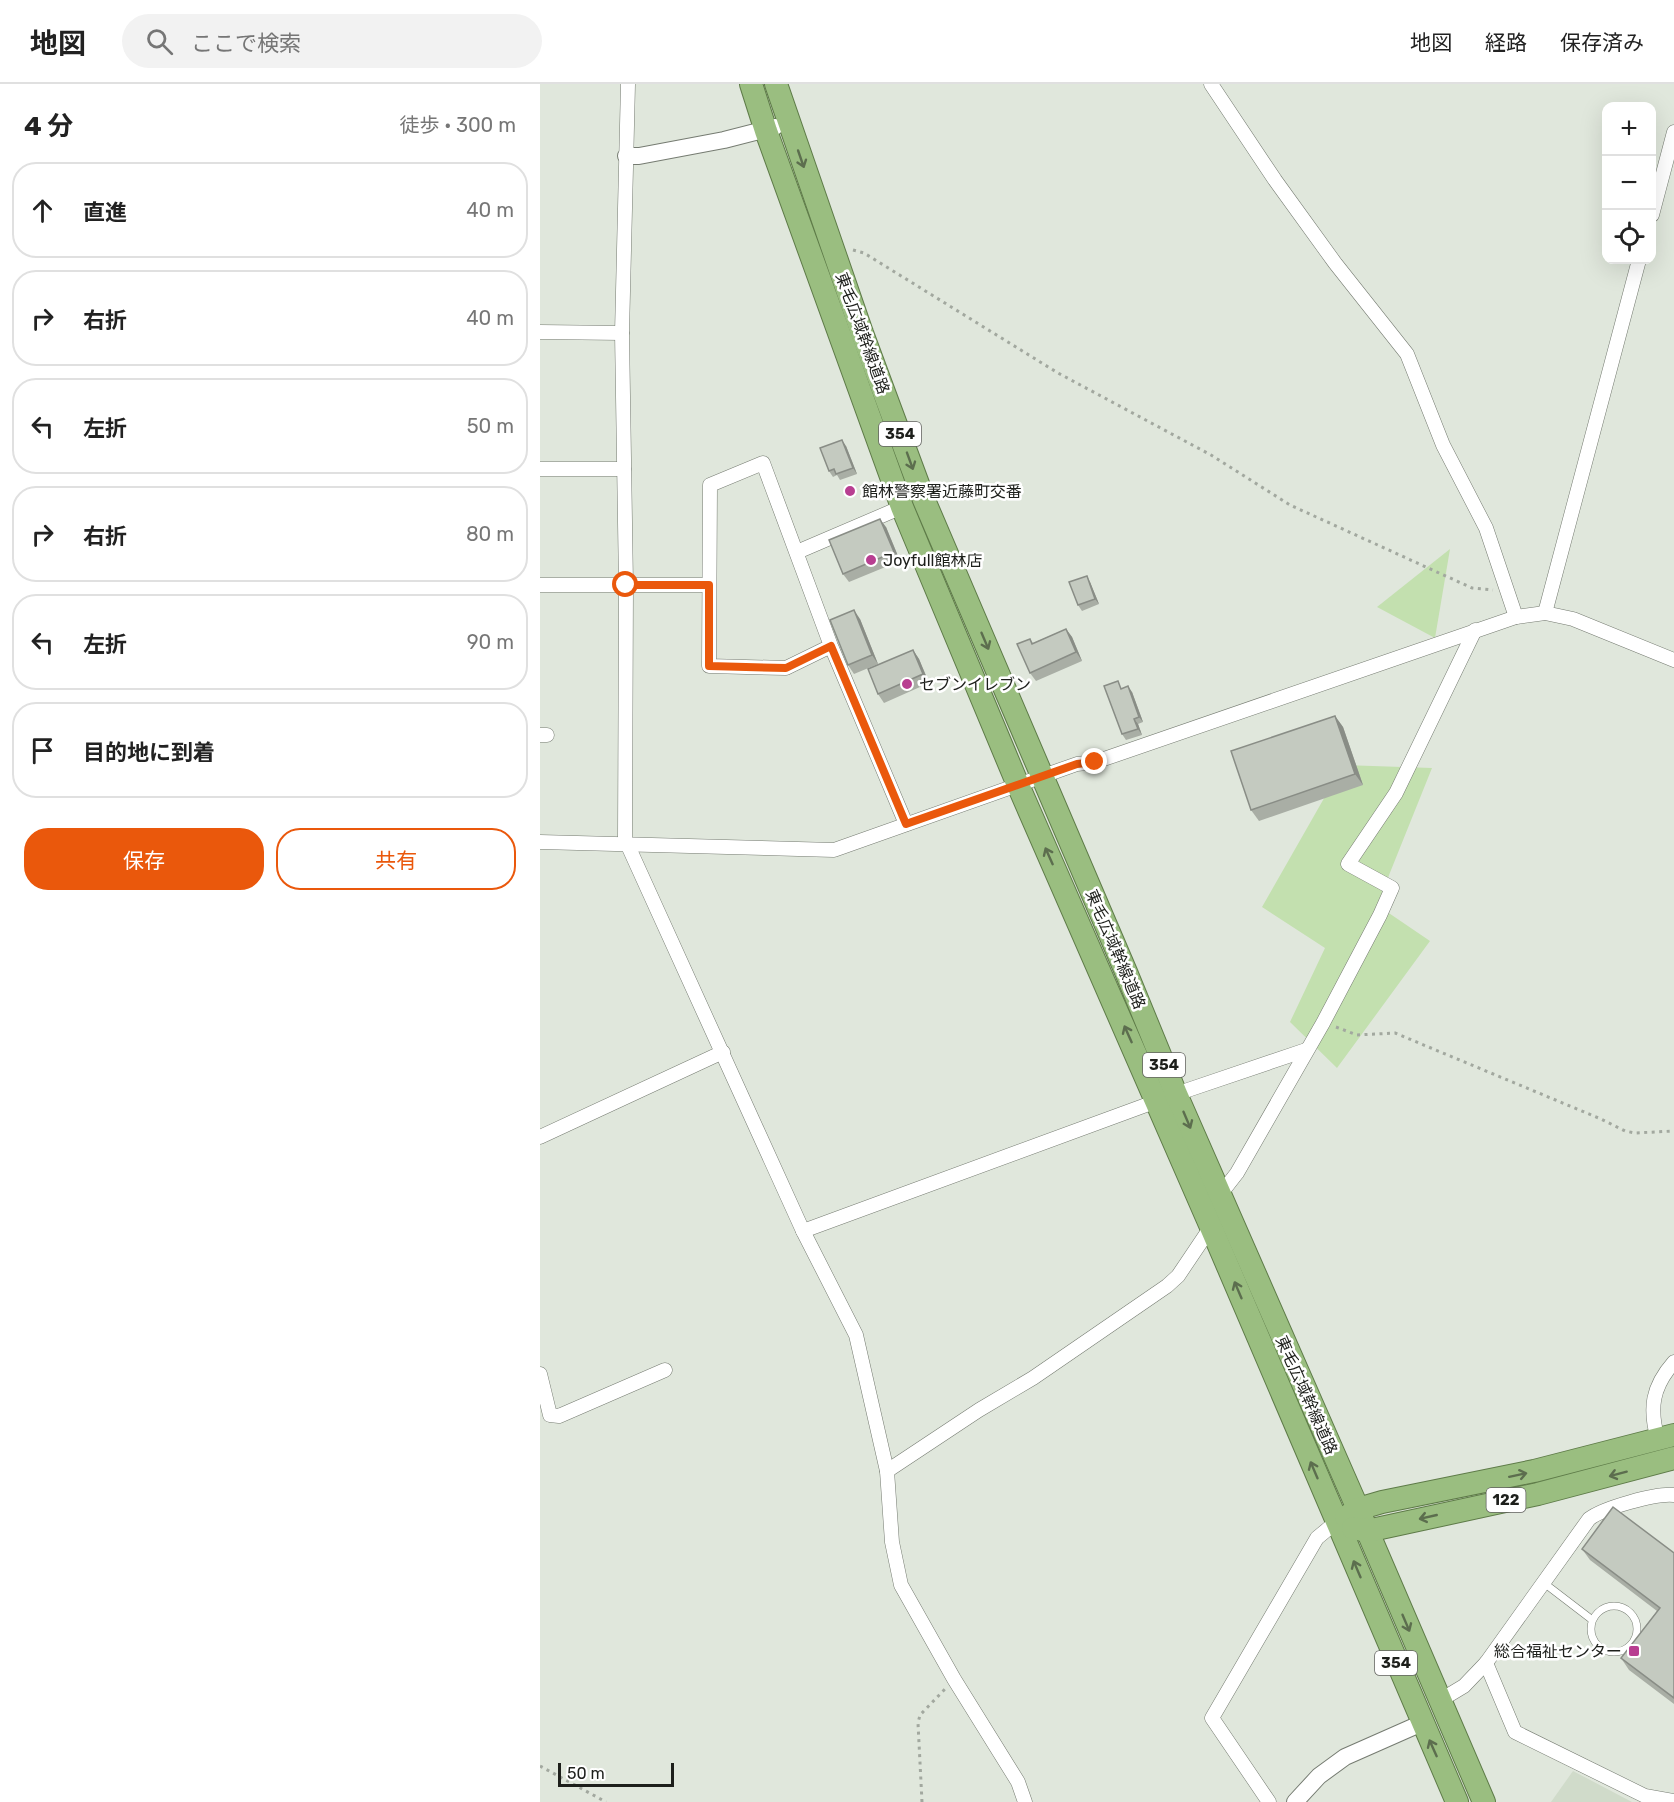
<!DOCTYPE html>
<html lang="ja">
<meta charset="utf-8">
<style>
:root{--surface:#fff;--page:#f2f2f2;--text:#222;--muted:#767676;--line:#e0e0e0;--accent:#ea580c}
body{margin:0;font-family:Rubik,"Noto Sans JP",sans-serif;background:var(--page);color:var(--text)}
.controls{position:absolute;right:18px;top:18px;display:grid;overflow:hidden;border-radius:12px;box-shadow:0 6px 24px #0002}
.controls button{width:54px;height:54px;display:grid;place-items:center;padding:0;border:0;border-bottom:2px solid var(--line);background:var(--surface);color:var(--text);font:30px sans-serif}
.scale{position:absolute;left:18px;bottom:15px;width:116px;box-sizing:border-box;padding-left:6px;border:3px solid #1d1f1b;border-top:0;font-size:16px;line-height:21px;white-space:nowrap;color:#1d1f1b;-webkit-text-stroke:4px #fff;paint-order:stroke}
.stop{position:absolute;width:18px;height:18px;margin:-14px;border:4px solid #ea580c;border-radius:50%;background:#fff}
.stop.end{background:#ea580c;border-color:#fff;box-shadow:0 2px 6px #0008}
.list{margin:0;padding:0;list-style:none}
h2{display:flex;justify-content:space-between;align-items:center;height:78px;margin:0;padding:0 24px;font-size:26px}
h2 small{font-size:20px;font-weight:400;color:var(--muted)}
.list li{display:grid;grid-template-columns:39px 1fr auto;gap:18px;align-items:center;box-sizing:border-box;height:96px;margin:0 12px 12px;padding:0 12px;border:2px solid var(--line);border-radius:24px}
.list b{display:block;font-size:22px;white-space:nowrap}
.list em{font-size:20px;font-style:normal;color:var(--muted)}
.actions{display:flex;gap:12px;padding:18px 24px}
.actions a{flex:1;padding:14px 0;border:2px solid var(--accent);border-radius:24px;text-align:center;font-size:21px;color:var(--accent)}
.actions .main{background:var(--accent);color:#fff}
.icon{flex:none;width:33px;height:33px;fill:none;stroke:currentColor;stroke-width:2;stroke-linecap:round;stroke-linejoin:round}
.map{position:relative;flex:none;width:1134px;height:1718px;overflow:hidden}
header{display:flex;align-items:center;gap:36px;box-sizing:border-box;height:84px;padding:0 30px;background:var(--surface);border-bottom:2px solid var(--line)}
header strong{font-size:28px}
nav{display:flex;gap:33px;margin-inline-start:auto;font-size:21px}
.search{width:420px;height:54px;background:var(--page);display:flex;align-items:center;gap:15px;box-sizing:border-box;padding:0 21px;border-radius:33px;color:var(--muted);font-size:22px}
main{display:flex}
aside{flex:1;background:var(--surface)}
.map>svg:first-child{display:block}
</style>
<header>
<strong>地図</strong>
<div class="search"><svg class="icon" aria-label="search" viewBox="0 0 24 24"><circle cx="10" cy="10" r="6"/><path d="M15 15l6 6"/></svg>ここで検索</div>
<nav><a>地図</a><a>経路</a><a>保存済み</a></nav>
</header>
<main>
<aside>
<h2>4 分<small>徒歩 · 300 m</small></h2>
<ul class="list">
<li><svg class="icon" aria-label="ahead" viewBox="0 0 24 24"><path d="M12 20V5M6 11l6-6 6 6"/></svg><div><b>直進</b></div><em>40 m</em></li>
<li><svg class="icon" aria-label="right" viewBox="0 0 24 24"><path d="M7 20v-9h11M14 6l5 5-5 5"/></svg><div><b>右折</b></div><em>40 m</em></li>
<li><svg class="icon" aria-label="left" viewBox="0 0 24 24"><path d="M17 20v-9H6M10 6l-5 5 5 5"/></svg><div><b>左折</b></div><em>50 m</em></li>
<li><svg class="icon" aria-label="right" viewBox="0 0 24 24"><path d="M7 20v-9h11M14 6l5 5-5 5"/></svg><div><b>右折</b></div><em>80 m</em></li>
<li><svg class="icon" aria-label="left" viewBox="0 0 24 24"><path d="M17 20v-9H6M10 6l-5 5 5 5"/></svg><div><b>左折</b></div><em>90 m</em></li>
<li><svg class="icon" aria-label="arrive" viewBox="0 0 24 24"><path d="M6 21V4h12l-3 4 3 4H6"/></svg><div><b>目的地に到着</b></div></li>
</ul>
<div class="actions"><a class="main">保存</a><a>共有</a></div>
</aside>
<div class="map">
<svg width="1134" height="1718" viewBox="0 0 1134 1718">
<rect width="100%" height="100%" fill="#e0e7dc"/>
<path fill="#d0dbca" d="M1033,1687L1092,1718H1011Z"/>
<g fill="#c3e0af">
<path d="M910,465L895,554L837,523Z"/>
<path d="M803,681L892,684L837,821L890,857L797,984L750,938L785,864L722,823Z"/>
</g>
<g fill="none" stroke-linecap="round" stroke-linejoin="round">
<g stroke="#757b71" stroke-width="8">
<g id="service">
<path d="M1004,1499L1051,1535"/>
<circle cx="1074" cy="1545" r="23"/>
</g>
</g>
<g stroke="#757b71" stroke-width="15">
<g id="minor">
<path d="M88,0L82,249L86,501L85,755L263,1147L316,1251L347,1387L352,1458L361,1501L414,1595L478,1698L485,1718"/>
<path d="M671,0L735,96L795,179L867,270L903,361L946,444L976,533"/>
<path d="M1112,131L1134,48"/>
<path d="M0,248L82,249"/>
<path d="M0,385H84"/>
<path d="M257,468L362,423"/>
<path d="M0,501H169"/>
<path d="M1005,529L1099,176"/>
<path d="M291,562L246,584L169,582L170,401L223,379L291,562L366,740"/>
<path d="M0,651H7"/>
<path d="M0,758L294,766L537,680L555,678L976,533L1005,529L1033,535L1134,576"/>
<path d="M636,1010L766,966"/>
<path d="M0,1053L183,968"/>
<path d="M679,1112L697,1089L783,939L840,831L852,804L808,780L856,709L935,546"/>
<path d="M263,1147L617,1017"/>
<path d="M0,1290L10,1331L19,1332L125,1286"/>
<path d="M1118,1356C1109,1324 1112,1303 1134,1278"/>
<path d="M347,1387L439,1326L493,1294L627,1202L638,1192L671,1143"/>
<path d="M946,1579L975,1648L1105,1712L1134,1717"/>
<path d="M899,1617L924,1602L946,1579L1049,1435C1063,1424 1116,1409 1134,1411"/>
<path d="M729,1718L672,1634L777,1454L789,1444L797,1440"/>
</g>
</g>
<g stroke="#757b71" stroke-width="18">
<g id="tertiary">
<path d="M86,72H99L184,56L235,43"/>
<path d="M755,1718L779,1692L805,1673L882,1639"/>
</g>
</g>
<g stroke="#5e7b48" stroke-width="24">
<g id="trunk">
<path d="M211,0L226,47L362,423L478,701L671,1143L917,1718"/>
<path d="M236,0L322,249L384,416L586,888L636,1010L818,1425L944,1718"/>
<path d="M806,1433L818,1425L842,1418L994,1387L1134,1351"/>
<path d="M813,1444L827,1447L998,1410L1134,1374"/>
</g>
</g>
<g stroke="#a2a89f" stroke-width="3" stroke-dasharray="3 4.5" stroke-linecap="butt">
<path d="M313,166L324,169L518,289L671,371L750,421L932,504L953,506"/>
<path d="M796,943L817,951L855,949L1061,1035L1085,1047L1095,1049L1134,1047"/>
<path d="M0,1682L66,1718"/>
<path d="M382,1718L378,1639L380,1631L405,1605"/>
</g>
<use href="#service" stroke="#fff" stroke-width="7"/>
<use href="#minor" stroke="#fff" stroke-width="14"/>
<use href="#tertiary" stroke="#fff" stroke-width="16"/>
<use href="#trunk" stroke="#9abe80" stroke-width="22"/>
</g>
<g fill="#a9aea5">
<path d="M306,362L317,390L300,396L297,391L293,393L289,387Z"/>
<path d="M346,443L360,477L309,498L303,490Z"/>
<path d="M550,498L559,520L542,527L538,521Z"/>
<path d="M320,535L338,580L314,590L308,581Z"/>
<path d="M526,545L532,553L542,577L496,597L490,589V555L493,559Z"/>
<path d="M373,566L379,575L389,599L344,619L338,610Z"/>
<path d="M582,603V605L592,608L603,638L598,640L602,651L586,656L582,650Z"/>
<path d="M795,632L803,643L823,701L719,737L711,726Z"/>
<path d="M1042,1465L1134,1469V1620L1089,1586L1081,1574L1117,1527L1050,1476Z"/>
</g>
<g fill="#898d86">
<path d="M302,356L306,362L317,390L313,384Z"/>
<path d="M340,435L346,443L360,477L354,468Z"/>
<path d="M547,492L550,498L559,520L555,515Z"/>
<path d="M314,526L320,535L338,580L332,571Z"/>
<path d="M526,545L532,553L542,577L536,568Z"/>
<path d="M373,566L379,575L389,599L383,590Z"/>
<path d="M588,602L592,608L603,638L599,633Z"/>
<path d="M795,632L803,643L823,701L815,690Z"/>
<path d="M594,635L598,640L602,651L598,645Z"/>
</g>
<g fill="#c4cac0" stroke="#898d86" stroke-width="1.5">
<path d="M302,356L313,384L296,390L294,385L289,387L280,364Z"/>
<path d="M340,435L354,468L303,490L289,456Z"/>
<path d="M547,492L555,515L538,521L529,498Z"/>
<path d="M314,526L332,571L308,581L290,536Z"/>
<path d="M526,545L536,568L490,589L477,560L490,555L492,560Z"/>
<path d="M373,566L383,590L338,610L328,585Z"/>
<path d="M578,597L581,605L588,602L599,633L594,635L598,645L582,650L564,602Z"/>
<path d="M795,632L815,690L711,726L691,667Z"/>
<path d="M1073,1423L1134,1469V1614L1081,1574L1120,1524L1042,1465Z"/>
</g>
<defs><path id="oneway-shaft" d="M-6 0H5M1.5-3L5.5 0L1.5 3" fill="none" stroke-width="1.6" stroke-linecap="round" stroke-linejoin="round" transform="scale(1.5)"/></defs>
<g stroke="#5c6e4e">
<use href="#oneway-shaft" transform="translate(261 75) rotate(71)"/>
<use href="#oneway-shaft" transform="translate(370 377) rotate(70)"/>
<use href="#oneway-shaft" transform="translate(445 557) rotate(67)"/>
<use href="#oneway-shaft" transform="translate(509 772) rotate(-114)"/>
<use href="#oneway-shaft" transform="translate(588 950) rotate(-114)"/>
<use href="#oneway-shaft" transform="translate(647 1036) rotate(67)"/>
<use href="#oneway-shaft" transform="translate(698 1206) rotate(-113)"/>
<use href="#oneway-shaft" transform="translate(774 1386) rotate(-113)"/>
<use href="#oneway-shaft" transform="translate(1078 1390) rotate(165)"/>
<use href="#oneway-shaft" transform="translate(978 1391) rotate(-12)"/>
<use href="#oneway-shaft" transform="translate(888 1433) rotate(167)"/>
<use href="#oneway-shaft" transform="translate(817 1485) rotate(-113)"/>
<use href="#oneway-shaft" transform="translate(866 1539) rotate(67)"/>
<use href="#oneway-shaft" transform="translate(893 1664) rotate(-114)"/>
</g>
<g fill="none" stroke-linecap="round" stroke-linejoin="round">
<path stroke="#ea580c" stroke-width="8" d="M86,501H169V582L246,584L291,562L366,740L537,680L555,678"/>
</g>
<g fill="#b83e91" stroke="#fff" stroke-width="2">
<circle cx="310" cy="407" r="6"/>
<circle cx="331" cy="476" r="6"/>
<circle cx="367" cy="600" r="6"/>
<rect x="1088" y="1561" width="12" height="12" rx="3"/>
</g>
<g text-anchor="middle" stroke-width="5" stroke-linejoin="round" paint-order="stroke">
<g fill="#fff" stroke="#61625f" stroke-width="1.5">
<rect x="339" y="338" width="42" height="24" rx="4.5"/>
<rect x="603" y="969" width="42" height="24" rx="4.5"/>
<rect x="946.5" y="1404" width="39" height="24" rx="4.5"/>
<rect x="835" y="1567" width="42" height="24" rx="4.5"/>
</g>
<g font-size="15" font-weight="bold" fill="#1d1f1b">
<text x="360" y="355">354</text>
<text x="624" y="986">354</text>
<text x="966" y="1421">122</text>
<text x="856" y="1584">354</text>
</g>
<g font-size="16" fill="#1d1f1b" stroke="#fff">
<text transform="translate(323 249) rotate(70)" y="6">東毛広域幹線道路</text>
<text transform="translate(576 865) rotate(67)" y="6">東毛広域幹線道路</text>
<text transform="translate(767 1311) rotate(66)" y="6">東毛広域幹線道路</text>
</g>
<g font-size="16" fill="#1d1f1b" stroke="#fff" text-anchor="start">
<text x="322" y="413">館林警察署近藤町交番</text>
<text x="343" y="482">Joyfull館林店</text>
<text x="379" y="606">セブンイレブン</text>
<text x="1082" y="1573" text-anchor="end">総合福祉センター</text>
</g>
</g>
</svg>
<div class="controls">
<button>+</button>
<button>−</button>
<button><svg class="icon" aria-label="locate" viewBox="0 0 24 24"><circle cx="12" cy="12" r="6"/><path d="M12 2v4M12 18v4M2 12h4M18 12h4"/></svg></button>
</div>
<div class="scale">50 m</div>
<div class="stop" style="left:86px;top:501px"></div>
<div class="stop end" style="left:555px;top:678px"></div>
</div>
</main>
